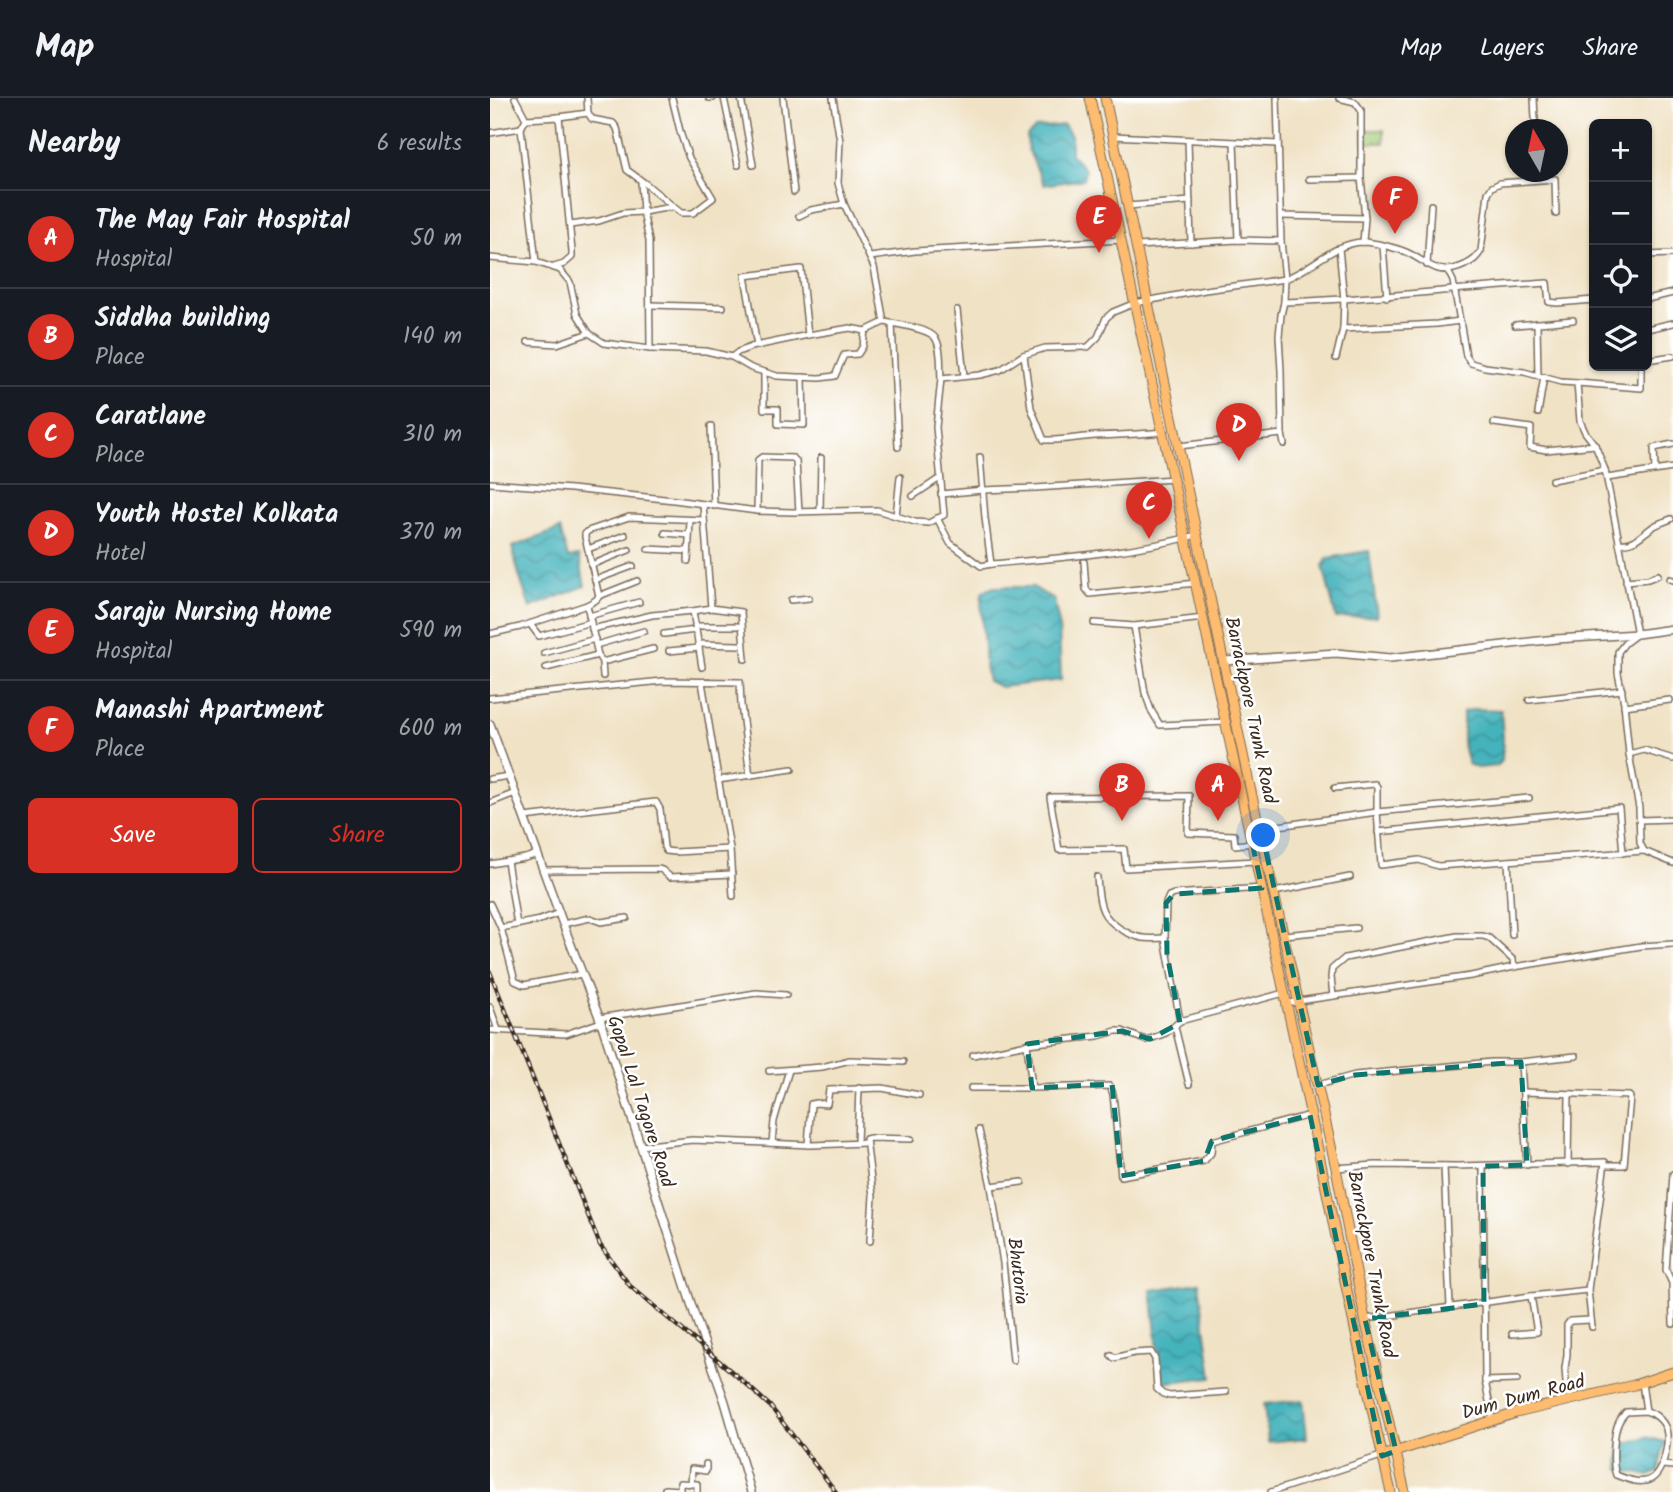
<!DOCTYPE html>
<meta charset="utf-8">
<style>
:root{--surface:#171b24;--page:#20242c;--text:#f1f3f6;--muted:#9ea1a6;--line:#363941;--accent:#d93025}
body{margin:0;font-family:Kalam,sans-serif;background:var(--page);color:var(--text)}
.controls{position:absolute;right:21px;top:21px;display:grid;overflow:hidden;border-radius:10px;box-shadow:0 2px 5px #0004}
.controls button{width:63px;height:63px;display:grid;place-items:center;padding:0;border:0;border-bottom:2px solid var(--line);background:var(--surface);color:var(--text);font:35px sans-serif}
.compass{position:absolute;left:1015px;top:21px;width:63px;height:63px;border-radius:50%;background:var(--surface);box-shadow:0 2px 5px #0004;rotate:351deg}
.you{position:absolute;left:774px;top:738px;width:24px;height:24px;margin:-18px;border:5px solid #fff;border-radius:50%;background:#1a73e8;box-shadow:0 0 0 10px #1a73e833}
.badge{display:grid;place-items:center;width:46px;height:46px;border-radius:50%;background:var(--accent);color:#fff;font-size:23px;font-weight:700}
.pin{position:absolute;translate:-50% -58px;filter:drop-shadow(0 2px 4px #0008)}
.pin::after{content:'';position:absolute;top:37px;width:24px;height:21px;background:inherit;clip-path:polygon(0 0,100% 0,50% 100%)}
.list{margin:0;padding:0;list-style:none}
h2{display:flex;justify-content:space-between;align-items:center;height:91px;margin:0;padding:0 28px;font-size:30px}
h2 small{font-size:23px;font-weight:400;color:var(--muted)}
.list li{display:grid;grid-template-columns:46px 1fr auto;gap:21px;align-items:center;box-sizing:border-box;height:98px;padding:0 28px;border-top:2px solid var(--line)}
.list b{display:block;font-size:26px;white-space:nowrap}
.list p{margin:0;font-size:23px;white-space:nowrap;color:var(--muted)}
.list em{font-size:23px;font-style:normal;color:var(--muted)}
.actions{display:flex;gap:14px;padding:21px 28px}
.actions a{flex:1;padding:16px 0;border:2px solid var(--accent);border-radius:10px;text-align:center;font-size:24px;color:var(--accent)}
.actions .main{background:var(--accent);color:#fff}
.icon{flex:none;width:38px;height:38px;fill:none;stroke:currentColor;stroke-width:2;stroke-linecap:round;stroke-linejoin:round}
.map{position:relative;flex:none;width:1183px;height:1394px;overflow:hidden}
header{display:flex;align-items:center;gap:42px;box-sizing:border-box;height:98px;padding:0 35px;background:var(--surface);border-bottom:2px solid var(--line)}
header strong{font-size:33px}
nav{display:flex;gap:38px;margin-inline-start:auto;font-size:24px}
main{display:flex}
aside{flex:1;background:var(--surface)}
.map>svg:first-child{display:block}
</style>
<header>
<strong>Map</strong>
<nav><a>Map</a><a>Layers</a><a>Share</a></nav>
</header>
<main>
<aside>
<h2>Nearby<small>6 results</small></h2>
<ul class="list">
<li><span class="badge">A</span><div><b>The May Fair Hospital</b><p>Hospital</p></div><em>50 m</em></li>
<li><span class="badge">B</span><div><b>Siddha building</b><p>Place</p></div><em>140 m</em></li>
<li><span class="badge">C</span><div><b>Caratlane</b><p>Place</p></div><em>310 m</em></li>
<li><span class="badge">D</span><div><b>Youth Hostel Kolkata</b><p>Hotel</p></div><em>370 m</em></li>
<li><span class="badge">E</span><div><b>Saraju Nursing Home</b><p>Hospital</p></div><em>590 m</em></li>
<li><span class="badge">F</span><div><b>Manashi Apartment</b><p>Place</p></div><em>600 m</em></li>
</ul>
<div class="actions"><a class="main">Save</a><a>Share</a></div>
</aside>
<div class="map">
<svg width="1183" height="1394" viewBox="0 0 1183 1394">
<defs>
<pattern id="park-tufts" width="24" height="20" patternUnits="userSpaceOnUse" patternTransform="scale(1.75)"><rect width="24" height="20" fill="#a1c772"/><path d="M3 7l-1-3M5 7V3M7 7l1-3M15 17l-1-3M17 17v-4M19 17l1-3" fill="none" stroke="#84a25d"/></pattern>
<pattern id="water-waves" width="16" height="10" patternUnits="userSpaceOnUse" patternTransform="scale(1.75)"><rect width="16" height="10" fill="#44b3bc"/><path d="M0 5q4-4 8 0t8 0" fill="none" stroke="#3a9298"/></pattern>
</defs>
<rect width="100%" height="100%" fill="#fff"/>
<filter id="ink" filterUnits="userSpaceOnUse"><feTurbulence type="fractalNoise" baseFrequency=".0143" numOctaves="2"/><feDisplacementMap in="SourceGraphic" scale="14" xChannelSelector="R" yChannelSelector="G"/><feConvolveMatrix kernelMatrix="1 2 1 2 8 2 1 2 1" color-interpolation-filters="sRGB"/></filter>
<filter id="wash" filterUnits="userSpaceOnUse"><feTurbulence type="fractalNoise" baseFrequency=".00686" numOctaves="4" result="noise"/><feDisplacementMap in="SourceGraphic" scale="28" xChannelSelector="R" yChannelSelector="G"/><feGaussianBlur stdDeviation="1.57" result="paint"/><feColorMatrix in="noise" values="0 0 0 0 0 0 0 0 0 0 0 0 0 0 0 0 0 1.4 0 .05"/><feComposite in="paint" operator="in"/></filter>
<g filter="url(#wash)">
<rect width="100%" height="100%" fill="#f0e2c5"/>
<path fill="url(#park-tufts)" stroke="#6e7848" stroke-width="2" d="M873,32H894V45H874Z"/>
<g fill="url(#water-waves)" stroke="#406e6d" stroke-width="2">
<path d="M574,27L581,38V56L595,72L593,81L554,87L538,51L537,38L546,30Z"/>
<path d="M70,431L78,460L89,458L95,488L40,510L29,477L22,449Z"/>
<path d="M879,453L887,518L846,520L833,468L838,460Z"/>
<path d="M504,489H543L564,502L569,526L571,582L511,589L498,583L495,567L491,501L493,493Z"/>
<path d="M985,611L1011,612L1013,641L1012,662L1007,668L987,670L978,666L973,647V614Z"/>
<path d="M709,1185L722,1279L672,1285L661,1192Z"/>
<path d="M813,1302L817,1340L778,1344L774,1306Z"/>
<path d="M1156,1339L1175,1344L1168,1374L1159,1378L1129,1371L1131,1347Z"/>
</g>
</g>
<g filter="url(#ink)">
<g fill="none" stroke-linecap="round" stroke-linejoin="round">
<g stroke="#7a6a58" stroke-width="8">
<g id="minor">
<path d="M25,0L36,21L69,19L82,153V159L74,166L64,169"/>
<path d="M97,0L98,15"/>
<path d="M219,0H223"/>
<path d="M234,0L248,67"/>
<path d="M251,0L263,67"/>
<path d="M293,0L304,94"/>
<path d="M343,0L350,43L348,85L354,106L384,169L394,224C406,226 440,230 446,241C452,252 450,269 451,281"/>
<path d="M849,0L865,4L871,12V80L875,120"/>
<path d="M1044,0L1045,21"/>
<path d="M69,19L98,15L102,21L123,25L127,30L137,72L156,86L191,115H203L223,100L199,60L191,37L182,0"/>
<path d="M36,21L31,30L46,164"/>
<path d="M0,35L31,30"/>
<path d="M623,38L788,46"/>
<path d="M698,42L701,145"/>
<path d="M744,44L748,142"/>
<path d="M819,81L871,80"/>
<path d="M151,84L153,114L159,143L160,251"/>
<path d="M638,108L700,103"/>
<path d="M309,118L321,112L354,106"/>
<path d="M791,118L875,120L873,144"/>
<path d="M80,127L109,123L133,115L153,114L182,109"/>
<path d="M647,148L748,142L791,143"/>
<path d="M893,148L897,199"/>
<path d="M1157,157L1183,156"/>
<path d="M380,159L425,153L632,142"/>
<path d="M0,160L46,164L70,172L80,184L87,216L99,235L114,245L160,251L216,253L242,259L261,270L287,278L330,280L345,278L354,257L368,256L373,248L375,233L394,224"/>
<path d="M937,167L941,107"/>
<path d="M958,173L963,183L974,246L976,258L981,265L995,269L1034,274L1071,284L1087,285L1090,323L1095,334L1105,347L1115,372L1147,536L1135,545L1128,554V575L1134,605L1139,656L1149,710L1150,745L1154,753L1183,765"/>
<path d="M1157,201L1183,195"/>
<path d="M794,204C882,201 969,190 1057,185L1059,204L1067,205L1104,202"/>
<path d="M160,207L233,209"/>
<path d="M467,212L474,278"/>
<path d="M1047,225L1048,278"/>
<path d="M402,226L408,349"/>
<path d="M1025,227L1083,222"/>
<path d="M853,231L947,226L970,223"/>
<path d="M1157,231L1183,225"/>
<path d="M38,244L67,246L99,235"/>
<path d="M267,248L255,178L311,171L318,237"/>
<path d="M534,257L541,310L554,342C572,343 588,339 606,338C628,337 651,336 674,334"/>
<path d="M242,259L248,254L261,249L318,237L360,230L375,233"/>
<path d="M846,260L853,231L854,202L849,150"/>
<path d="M1157,262L1183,258"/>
<path d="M274,274V311H288V326L314,327L313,279"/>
<path d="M1087,285L1151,290V268"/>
<path d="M1048,315L1054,279"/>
<path d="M1004,325L1041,330L1040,349L1056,352L1105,347"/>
<path d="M221,328L224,408"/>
<path d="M794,346L792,336L791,273L789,238L791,217L794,204L795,181C822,171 843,145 873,144C883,144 906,150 916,154C940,165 947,180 975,167C983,163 987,160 991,153L998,95L1002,89L1010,85L1065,81L1066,116"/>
<path d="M689,348L792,336"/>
<path d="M1165,372L1164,350L1183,346"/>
<path d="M1117,380L1183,370"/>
<path d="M1062,382L1115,372"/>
<path d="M0,385L81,391L184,402L267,413L303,414L387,412L425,424L439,425L454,417L446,329L451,281L490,277L510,272L533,257L555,250L598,249L608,239L616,220L623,214L645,205L715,192L795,181L791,143L787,0"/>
<path d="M451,396L493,392L545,390L684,381"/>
<path d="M423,398L450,380"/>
<path d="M267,413L268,362L272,359L303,360L306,363L309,414"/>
<path d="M330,413L331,360"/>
<path d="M406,418L410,379"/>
<path d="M447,420L460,445L491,468L501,466L495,420L490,359"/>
<path d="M175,435L199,437"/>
<path d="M1129,445C1143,447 1149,439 1160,431C1165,426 1174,424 1181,421"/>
<path d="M98,451L135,437"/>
<path d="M158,451L198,453"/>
<path d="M198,463L200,422"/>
<path d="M594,464L596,491L600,496L706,485"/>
<path d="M501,466C569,460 641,455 707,437"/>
<path d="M101,467L139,452"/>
<path d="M1180,481L1183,482"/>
<path d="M105,482L143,468"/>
<path d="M1136,483L1158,481L1168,477"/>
<path d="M109,498L147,483"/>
<path d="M301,502L319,500"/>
<path d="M97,507L108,557L112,564L113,578"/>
<path d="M221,510L251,514L255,561"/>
<path d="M203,513L221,510L213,406"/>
<path d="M99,518L149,504"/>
<path d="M604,525L644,528L714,520"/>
<path d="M40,526L49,538L101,524"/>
<path d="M205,528H248"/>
<path d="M644,528L655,595L661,612L670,627L736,624"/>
<path d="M102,531L162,517L203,513L212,569"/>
<path d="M0,536L30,529L97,507L106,502L109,498L95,439V436L98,433L139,419L214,422"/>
<path d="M174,536L206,532"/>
<path d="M208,546L249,547"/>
<path d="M106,547L154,533"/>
<path d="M179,553L209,550"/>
<path d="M54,555L105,541"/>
<path d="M112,564L163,551"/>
<path d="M56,570L108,557"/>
<path d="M212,584L240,751L243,798"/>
<path d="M0,600L173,583L250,584L251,607L260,678"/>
<path d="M1039,602L1132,592"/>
<path d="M1134,608L1180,602"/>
<path d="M1139,656L1154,652L1183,661"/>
<path d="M0,681L19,678"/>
<path d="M228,682L302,671"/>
<path d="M845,690L885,686L887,689V714L1039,700"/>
<path d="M0,705L25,695"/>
<path d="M34,719L166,704L170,711L174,749L176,753L185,754L240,751"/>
<path d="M1149,722L1183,721"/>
<path d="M769,732L788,728L887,714L891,767L929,762L948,768L1154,753"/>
<path d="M888,734L1129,710L1133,755"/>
<path d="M762,745L745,747L744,737L698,735L699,698L560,699L569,752L634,751L636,770L766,763"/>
<path d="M17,763L27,827"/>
<path d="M1018,763L1022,837"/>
<path d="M0,766L35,760L48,756"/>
<path d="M53,772L169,771L172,772L180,779L242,776"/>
<path d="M607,779C608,790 608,803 613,813C618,825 639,838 653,840C660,841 668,840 675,840L690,923L794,895"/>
<path d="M784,794L860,779"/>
<path d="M0,806L11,830L25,883L34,887L92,876"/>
<path d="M73,826L100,820L111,824L137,820"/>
<path d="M11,830L50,822L69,815"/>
<path d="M794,837L866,830"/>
<path d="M675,840L676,805L679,798L684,796L772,790"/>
<path d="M843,898L841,879L842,871L855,860L967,838H993L999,840L1023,862L1024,869"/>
<path d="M796,906L809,903L981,878L1024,869L1151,848L1183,846"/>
<path d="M0,909L8,932"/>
<path d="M109,920L266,895L296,897"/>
<path d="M685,929L699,986"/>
<path d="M0,932L76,936L111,924"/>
<path d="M537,946L542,990L620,988L623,996L631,1078L714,1063L721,1055L722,1043L820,1017"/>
<path d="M483,957L537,946L608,938L626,933H632L655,942L660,941L676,935L690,923"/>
<path d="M1031,964L1086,958"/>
<path d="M279,973L332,969L360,962L413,964"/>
<path d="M828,987L865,977L1002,964H1031L1037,1067"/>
<path d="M481,990H542"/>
<path d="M1034,994L1139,998L1140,999L1134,1067H1115"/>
<path d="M489,1032L501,1088"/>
<path d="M282,1045L284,1023L299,972"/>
<path d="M367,1045L369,990"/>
<path d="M318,1047L321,1006L326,1005L337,1006L339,992L392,990L429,997"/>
<path d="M151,1048L202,1042L321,1047L376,1045"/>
<path d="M1078,1066L1079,997"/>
<path d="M954,1068L960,1209"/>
<path d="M993,1068L995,1283L1003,1323"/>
<path d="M846,1070L885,1067L966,1068L1115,1064L1098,1192L1041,1198L1047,1234L1022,1236"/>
<path d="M1183,1076L1176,1172L1182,1185L1183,1226"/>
<path d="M380,1143L383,1098L376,1041L380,1040L421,1041"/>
<path d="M1098,1192L1102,1229"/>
<path d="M875,1221L1041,1198"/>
<path d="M621,1257L624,1260L644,1255L661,1254L665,1261L667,1291L673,1296L680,1298L736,1294"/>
<path d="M523,1262L513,1165L501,1088L532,1084"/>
<path d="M995,1283L1027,1282"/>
<path d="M1152,1285L1156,1313L1136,1314C1133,1318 1130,1321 1129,1324C1123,1334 1122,1367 1126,1377C1137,1381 1148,1386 1159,1382C1173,1377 1180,1344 1176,1331C1173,1322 1164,1315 1156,1313"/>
<path d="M1080,1302L1076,1284L1075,1270L1077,1257V1227L1080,1223L1101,1222"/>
<path d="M1172,1367L1183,1368"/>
<path d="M201,1386L202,1371L216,1373V1366"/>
<path d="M175,1391L190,1392V1394"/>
<path d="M190,1392V1385L207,1386V1394"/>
<path d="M781,1394L891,1358"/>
</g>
</g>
<g stroke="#7a6a58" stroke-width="10">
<g id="tertiary">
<path d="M734,563L846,555L900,560L1066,541L1147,536L1183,531"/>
<path d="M0,626L73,826L111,924L205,1218L235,1304L261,1394"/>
</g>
</g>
<g stroke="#7a6a58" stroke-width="11">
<g id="primary">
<path d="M600,0C673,331 744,663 816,995C845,1128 869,1262 901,1394"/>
<path d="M615,0L759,685L846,1070L875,1221L915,1394"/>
<path d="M892,1358L1026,1315L1144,1287L1183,1274"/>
</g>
</g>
<use href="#minor" stroke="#fff" stroke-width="5"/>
<use href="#tertiary" stroke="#fff" stroke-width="7"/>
<use href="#primary" stroke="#febc70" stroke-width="9"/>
<g stroke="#3b2a1e" stroke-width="4.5">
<path id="rail" d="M0,874L110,1147L140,1188L248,1279L280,1308L346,1394"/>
</g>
<use href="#rail" stroke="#fff" stroke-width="2" stroke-dasharray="5" stroke-linecap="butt"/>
</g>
</g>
<path fill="none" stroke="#0f766e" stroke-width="5" stroke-dasharray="14 9" stroke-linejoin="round" d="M771,731L828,987L865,977L1031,964L1037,1067L993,1068L994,1206L875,1221L906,1353L892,1358L820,1017L722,1043L714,1063L631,1078L622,986L542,990L537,946L632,933L660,941L690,925L677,856L676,805L684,796L772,790L761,740Z"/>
<g text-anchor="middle" stroke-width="5" stroke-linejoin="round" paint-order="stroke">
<g font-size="19" fill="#3b2a1e" stroke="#fff">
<text transform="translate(762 612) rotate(78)" y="7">Barrackpore Trunk Road</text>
<text transform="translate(152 1003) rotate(72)" y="7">Gopal Lal Tagore Road</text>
<text transform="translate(883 1166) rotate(79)" y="7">Barrackpore Trunk Road</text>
<text transform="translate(529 1173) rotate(83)" y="7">Bhutoria</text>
<text transform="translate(1033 1298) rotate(-15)" y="7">Dum Dum Road</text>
</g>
</g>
</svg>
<div class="controls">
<button>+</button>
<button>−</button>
<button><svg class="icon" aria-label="locate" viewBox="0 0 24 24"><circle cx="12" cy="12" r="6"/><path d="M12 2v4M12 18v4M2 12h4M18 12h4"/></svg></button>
<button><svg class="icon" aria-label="layers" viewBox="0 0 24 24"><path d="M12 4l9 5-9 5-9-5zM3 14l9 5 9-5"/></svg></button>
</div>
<svg class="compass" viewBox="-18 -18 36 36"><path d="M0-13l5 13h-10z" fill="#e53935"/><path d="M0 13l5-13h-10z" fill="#9ea1a6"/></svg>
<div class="you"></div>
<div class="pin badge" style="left:728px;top:723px">A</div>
<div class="pin badge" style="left:632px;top:723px">B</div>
<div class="pin badge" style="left:659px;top:441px">C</div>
<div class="pin badge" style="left:749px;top:363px">D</div>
<div class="pin badge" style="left:609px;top:155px">E</div>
<div class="pin badge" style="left:905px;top:136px">F</div>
</div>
</main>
